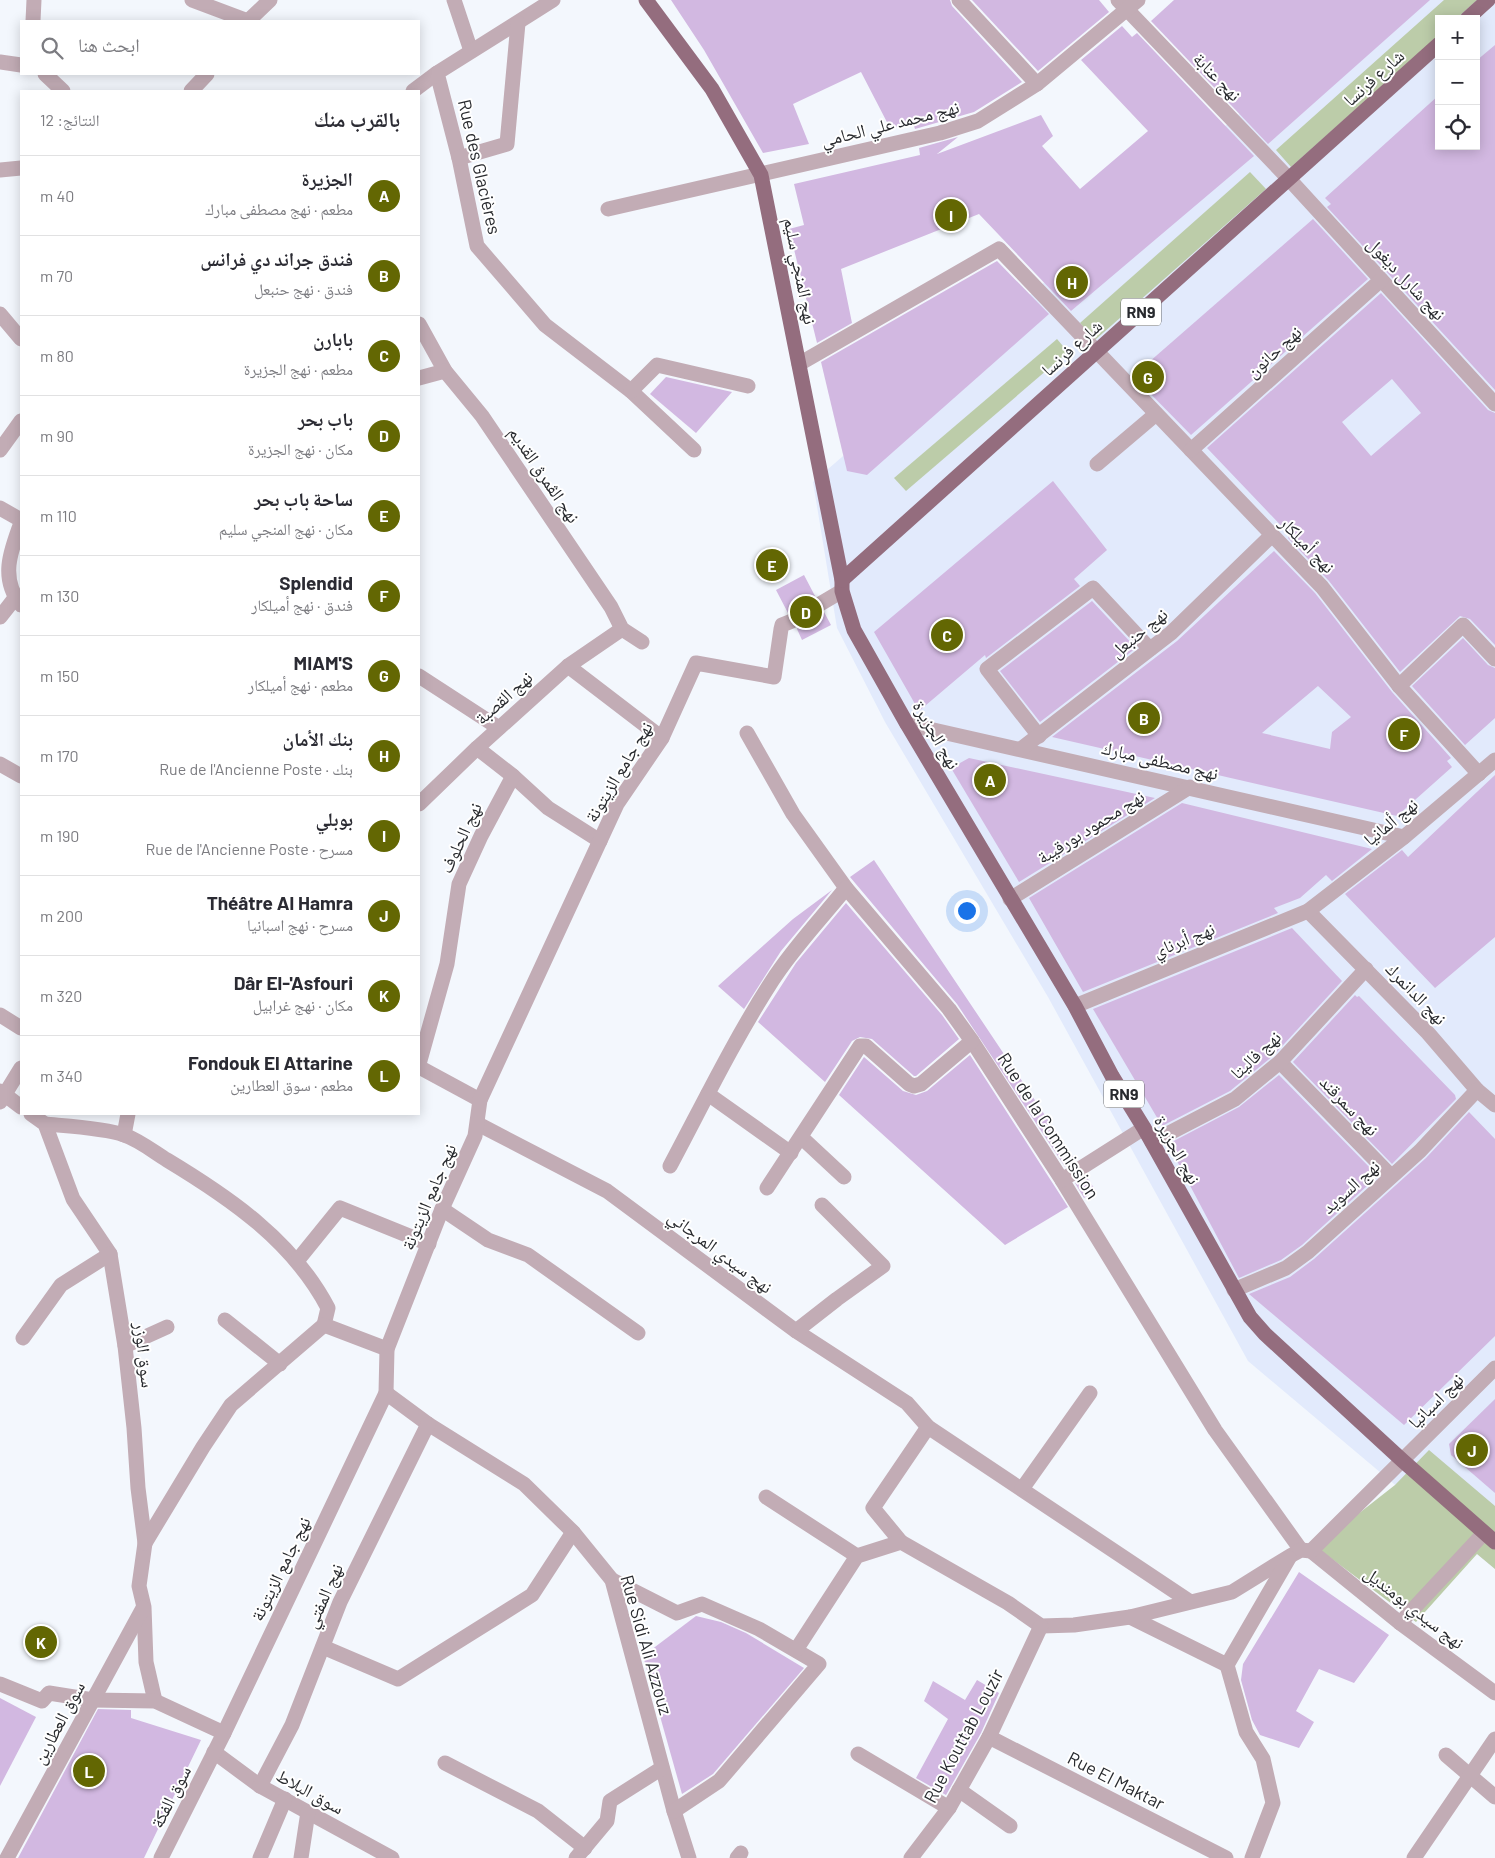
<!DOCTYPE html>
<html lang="ar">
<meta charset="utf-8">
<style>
:root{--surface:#fff;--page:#f2f2f3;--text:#2b2b33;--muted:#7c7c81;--line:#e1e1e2;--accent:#636703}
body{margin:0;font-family:Barlow,"Noto Naskh Arabic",sans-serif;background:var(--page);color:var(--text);direction:rtl}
.controls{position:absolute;right:15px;top:15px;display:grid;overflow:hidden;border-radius:0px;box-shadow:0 2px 12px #0003}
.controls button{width:45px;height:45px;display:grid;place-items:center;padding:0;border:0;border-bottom:1px solid var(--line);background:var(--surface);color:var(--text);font:25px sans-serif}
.you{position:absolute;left:966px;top:910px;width:18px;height:18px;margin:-12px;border:4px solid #fff;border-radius:50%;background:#1a73e8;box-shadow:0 0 0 8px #1a73e833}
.badge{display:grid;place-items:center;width:32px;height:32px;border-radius:50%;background:var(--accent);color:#fff;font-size:16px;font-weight:700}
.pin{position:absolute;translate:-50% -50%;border:2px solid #fff;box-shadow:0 1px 5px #0006}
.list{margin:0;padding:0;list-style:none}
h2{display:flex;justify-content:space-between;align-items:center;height:65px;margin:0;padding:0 20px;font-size:21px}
h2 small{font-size:16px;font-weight:400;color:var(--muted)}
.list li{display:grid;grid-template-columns:32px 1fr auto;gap:15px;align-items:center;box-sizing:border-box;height:80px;padding:0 20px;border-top:1px solid var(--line)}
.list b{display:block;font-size:19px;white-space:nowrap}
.list p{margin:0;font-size:16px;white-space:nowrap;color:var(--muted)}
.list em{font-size:16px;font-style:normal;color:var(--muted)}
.icon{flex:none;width:28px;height:28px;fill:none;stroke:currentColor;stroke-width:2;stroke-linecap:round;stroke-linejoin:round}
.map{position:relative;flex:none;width:1495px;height:1858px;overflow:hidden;direction:ltr}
.search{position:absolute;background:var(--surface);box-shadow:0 2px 12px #0003;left:20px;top:20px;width:400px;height:55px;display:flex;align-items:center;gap:12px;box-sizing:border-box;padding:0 18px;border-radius:0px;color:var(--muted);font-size:19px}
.panel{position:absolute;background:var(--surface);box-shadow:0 2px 12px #0003;left:20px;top:90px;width:400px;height:1025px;border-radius:0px;direction:rtl}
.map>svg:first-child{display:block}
</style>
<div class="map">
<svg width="1495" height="1858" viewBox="0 0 1495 1858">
<rect width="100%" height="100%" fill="#f3f7fd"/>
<path fill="#e2eafc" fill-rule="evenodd" d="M1371,0H1495V1569L1248,1361L1048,997L885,722L837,628L813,482ZM1439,19H1476V146H1439Z"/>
<g fill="#bccca9">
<path d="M1444,0H1477L1456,19H1439V35L1291,167L1276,150Z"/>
<path d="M1250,172L1266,189L1095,340L1080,323Z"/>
<path d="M1057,339L1068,352L906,491L894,478Z"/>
<path d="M1429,1450L1495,1506V1569L1477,1554L1416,1622L1316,1547L1395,1485Z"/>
</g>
<g fill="#d2b8e1" fill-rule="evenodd">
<path d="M671,0H950L952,6L1022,82L974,112L915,129L913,123L890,128L861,72L793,104L809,144L763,153L704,50Z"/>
<path d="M972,0H1099L1109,12L1038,71Z"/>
<path d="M1174,0H1430L1268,144L1151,21Z"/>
<path d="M1122,26L1132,37L1137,33L1254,156L1071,311L979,214L841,269L852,323L817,343L789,229L804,225L794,184L920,155L919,148L958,137L937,154L1041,115L1053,136L1042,146L1080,189L1148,131L1081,60Z"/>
<path d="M1495,45V390L1327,207L1331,204L1325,198L1439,95V146H1476V61Z"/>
<path d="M1313,219L1368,279L1191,435L1133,376Z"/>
<path d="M997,261L1049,314L867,475L847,471L821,362Z"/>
<path d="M1381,293L1488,410L1495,413V645L1470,619L1460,616L1400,672L1329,581L1288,538L1290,535L1207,448ZM1392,379L1421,413L1371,456L1342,422Z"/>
<path d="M666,377L732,392L696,433L650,394Z"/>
<path d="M1053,481L1107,550L1074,579L1080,586L986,658L985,655L919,711L874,632Z"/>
<path d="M1274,551L1315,593L1392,692L1451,758L1447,761L1452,767L1397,816L1052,737L1177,641ZM1318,686L1351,717L1332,732L1330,749L1262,733Z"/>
<path d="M804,575L815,596L812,600V608L816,612H824L831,625L802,640L797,629L801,623L800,617L794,612L788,613L776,590Z"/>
<path d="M1092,601L1136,648L1040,722L1000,671Z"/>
<path d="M1463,638L1488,665L1495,668V718L1465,745L1412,686Z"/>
<path d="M969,758L1155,798L1019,882L951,768Z"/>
<path d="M1495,775V937L1435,988L1345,894L1402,850L1408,857Z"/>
<path d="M1182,803L1372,849L1332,881L1326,875L1300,898L1274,908L1278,913L1083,992L1029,898Z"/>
<path d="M874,860L1075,1160L1065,1167L957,1004L850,877Z"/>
<path d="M832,890L781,951L744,1009L718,986L793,919Z"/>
<path d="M846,903L942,1015L959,1039L916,1076H914L872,1039L860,1037L852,1041L825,1082L758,1022L796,963Z"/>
<path d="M1292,928L1342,981L1274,1055L1230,1091L1162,1126L1093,1009Z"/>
<path d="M1355,995L1357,997L1359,996L1455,1095L1456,1099L1392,1164L1293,1062Z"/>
<path d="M970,1055L1068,1207L1005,1245L839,1095L864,1057L903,1091L916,1095L927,1091Z"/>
<path d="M1279,1075L1378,1176L1302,1245L1281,1260L1239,1278L1168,1144L1239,1107Z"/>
<path d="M1469,1112L1495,1139V1336L1404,1425L1249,1294L1290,1277L1314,1259L1426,1158Z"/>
<path d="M1086,1176L1096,1191L1084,1198L1075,1183Z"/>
<path d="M1495,1399V1493L1451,1455L1449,1444Z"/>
<path d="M1299,1572L1389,1635L1354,1683L1319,1669L1296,1711L1314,1722L1299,1748L1260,1735L1252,1720L1241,1680L1243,1664Z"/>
<path d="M696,1616L721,1622L746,1633L804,1668L713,1774L682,1794L643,1656Z"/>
<path d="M977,1680L999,1693L981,1733L946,1795L916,1778L948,1719L924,1701L933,1681L965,1700Z"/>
<path d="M0,1698L36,1717L0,1786Z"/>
<path d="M98,1709L131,1710V1718L201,1740L144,1858H18Z"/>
</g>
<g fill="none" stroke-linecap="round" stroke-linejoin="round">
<path stroke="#caced4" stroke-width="15" stroke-dasharray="15 8" stroke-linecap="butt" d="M792,621L820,604"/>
<g stroke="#c2acb5" stroke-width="15">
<path d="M192,0L248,21"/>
<path d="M454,0L471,51"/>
<path d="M553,0L437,73L459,158L477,246L545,325L631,391L694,450"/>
<path d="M959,0L1037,84"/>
<path d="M1118,0L1289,179L1495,404"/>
<path d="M33,21L34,0"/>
<path d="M248,21L270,0"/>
<path d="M0,62L21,65"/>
<path d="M45,74L63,91"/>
<path d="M191,91L207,74"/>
<path d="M413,91L437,73"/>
<path d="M459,158L507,144L518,23"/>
<path d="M0,170L21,168"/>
<path d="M608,209L940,133L978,121L1037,84L1138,0"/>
<path d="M0,314L21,339"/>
<path d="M419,324L445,371L482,416L611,607L622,629L642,642"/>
<path d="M799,364L999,249L1322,587L1399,686L1479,774"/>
<path d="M419,378L445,371"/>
<path d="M631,391L657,365L748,386"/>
<path d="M0,450L21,421"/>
<path d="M1191,450L1381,280"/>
<path d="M1097,464L1156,414"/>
<path d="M0,508L21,520"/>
<path d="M21,523C10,552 0,579 21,605"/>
<path d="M820,604L842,591"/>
<path d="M0,617L15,598"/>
<path d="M568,666L662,738"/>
<path d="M419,676L499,728"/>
<path d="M1399,686L1463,625L1495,659"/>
<path d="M907,724L1404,837"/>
<path d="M747,733L793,814L846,888L949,1009L972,1041L1062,1180L1215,1430L1301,1550"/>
<path d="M1039,736L987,669L1093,588L1150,649"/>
<path d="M477,748L513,776L548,808L600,841"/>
<path d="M1021,749L1171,633L1272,535"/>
<path d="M0,764L21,776"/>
<path d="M419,804L477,748L568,666L622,629"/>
<path d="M1010,899L1190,787"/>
<path d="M1308,911L1428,1033L1477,1090L1495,1105"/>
<path d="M1075,1006L1308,911L1404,837L1495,760"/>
<path d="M0,1015L21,1028"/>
<path d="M1280,1062L1391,1176"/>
<path d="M419,1064L447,964L459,884L481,836L513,776"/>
<path d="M419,1067L480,1100"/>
<path d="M0,1091L21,1107"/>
<path d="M708,1094L791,1153"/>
<path d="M0,1102L21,1068"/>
<path d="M31,1114L45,1124L73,1199L110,1254L125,1346L134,1428L138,1488L145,1543L139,1586L144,1607L146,1662L155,1701"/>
<path d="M45,1124C66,1126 105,1128 124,1135C139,1140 154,1152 167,1160C230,1198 293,1241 328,1308L324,1325L387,1349"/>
<path d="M478,1124L607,1191L796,1331L907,1403L928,1427L1189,1601"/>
<path d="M124,1135L128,1114"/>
<path d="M801,1137L844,1177"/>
<path d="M1152,1142L1235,1099L1280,1062L1366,969"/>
<path d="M670,1166C703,1104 734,1040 772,981C793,948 821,919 846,888"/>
<path d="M1062,1180L1144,1128"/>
<path d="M767,1188L860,1046H866L909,1084L914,1086L921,1084L972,1041"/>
<path d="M442,1209L488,1240L528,1255L638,1333"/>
<path d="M297,1261L340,1208L429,1244"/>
<path d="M1234,1290L1286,1268L1308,1252L1420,1151L1477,1090"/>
<path d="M225,1320L280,1364"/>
<path d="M796,1331L837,1299L883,1266L822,1205"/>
<path d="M23,1338L61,1285L110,1254"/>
<path d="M125,1346L167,1327"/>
<path d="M386,1393L428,1424L524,1484L573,1532L612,1580L674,1811L689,1858"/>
<path d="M1022,1489L1090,1393"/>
<path d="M766,1497L857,1556"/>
<path d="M901,1542L873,1508L928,1427"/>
<path d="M145,1543L203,1447L231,1405L324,1325"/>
<path d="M1311,1551L1400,1623L1495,1693"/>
<path d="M612,1580L677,1613L702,1604L759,1629L819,1664L719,1781L674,1811"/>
<path d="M1130,1617L1227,1665"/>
<path d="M1400,1623L1484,1533"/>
<path d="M323,1647L398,1679L532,1595L573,1532"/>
<path d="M796,1650L857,1556L901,1542L1008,1603L1041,1626L1074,1625L1130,1617L1232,1592L1290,1556L1301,1550L1311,1551L1495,1368"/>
<path d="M0,1684L42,1701L49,1693L93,1700L155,1701L224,1733"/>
<path d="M989,1737L1226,1858"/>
<path d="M214,1752L260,1786L392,1858"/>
<path d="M858,1754L949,1808"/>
<path d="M1446,1755L1495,1797"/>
<path d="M445,1763L538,1811L585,1848"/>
<path d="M260,1786L292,1725L340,1602L428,1424"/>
<path d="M959,1790L1010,1826"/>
<path d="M7,1858L143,1608"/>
<path d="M161,1858L224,1733L386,1393L387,1349L442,1209L475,1136L480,1100L617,804L662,738L696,663L774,677L781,629L782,625L792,621"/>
<path d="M260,1858L285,1799"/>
<path d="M301,1858L308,1812"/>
<path d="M576,1858L607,1821L610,1801L662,1768"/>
<path d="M737,1858L741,1853"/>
<path d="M911,1858L949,1808L989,1737L1041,1626"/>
<path d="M1252,1858L1273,1803L1263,1759L1246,1732L1227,1665L1289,1558"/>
<path d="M1414,1858L1495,1739"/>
</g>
<g stroke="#946d7e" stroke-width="15">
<path d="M646,0L712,89L761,175L842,580V591L854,630L907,724L1075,1006L1112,1076L1144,1128L1250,1317L1265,1334L1403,1461L1495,1542"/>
<path d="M1467,19L1488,0"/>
<path d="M842,580L1439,44"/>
</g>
</g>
<g text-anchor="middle" stroke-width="4" stroke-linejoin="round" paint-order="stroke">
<g fill="#fff" stroke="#686a6d" stroke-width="1">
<rect x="1121" y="298.5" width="40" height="27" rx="4"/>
<rect x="1104" y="1080.5" width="40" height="27" rx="4"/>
</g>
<g font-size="16" font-weight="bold" fill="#282a2e">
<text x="1141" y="318">RN9</text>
<text x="1124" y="1100">RN9</text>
</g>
<g font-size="18" fill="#282a2e" stroke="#fff">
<text transform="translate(1217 77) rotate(46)" y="6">نهج عنابة</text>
<text transform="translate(1374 78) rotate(-42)" y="6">شارع فرنسا</text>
<text transform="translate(890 124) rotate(-14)" y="6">نهج محمد علي الحامي</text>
<text transform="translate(479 167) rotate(77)" y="6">Rue des Glacières</text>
<text transform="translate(800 271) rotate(79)" y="6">نهج المنجي سليم</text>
<text transform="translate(1406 279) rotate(47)" y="6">نهج شارل ديغول</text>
<text transform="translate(1072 348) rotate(-42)" y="6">شارع فرنسا</text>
<text transform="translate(1274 352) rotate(-42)" y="6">نهج حانون</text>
<text transform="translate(544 475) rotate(56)" y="6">نهج الڨمرڨ القديم</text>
<text transform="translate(1307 545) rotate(46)" y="6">نهج أميلكار</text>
<text transform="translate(1139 633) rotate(-39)" y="6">نهج حنبعل</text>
<text transform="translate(504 698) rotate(-42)" y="6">نهج القصبة</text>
<text transform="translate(936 735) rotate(60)" y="6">نهج الجزيرة</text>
<text transform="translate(1160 761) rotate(13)" y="6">نهج مصطفى مبارك</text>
<text transform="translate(619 772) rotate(-59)" y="6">نهج جامع الزيتونة</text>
<text transform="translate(1391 822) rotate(-39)" y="6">نهج ألمانيا</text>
<text transform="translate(1091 827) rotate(-32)" y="6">نهج محمود بورقيبة</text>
<text transform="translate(461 838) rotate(-65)" y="6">نهج الحلوف</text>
<text transform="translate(1184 940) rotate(-22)" y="6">نهج أبرناي</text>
<text transform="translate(1416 994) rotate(46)" y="6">نهج الدانمرك</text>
<text transform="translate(1256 1055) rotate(-43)" y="6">نهج فاليتا</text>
<text transform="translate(1349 1106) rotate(46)" y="6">نهج سمرقند</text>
<text transform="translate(1048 1126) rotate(57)" y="6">Rue de la Commission</text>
<text transform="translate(1177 1150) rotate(61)" y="6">نهج الجزيرة</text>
<text transform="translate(1351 1187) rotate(-42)" y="6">نهج السويد</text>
<text transform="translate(429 1197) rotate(-67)" y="6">نهج جامع الزيتونة</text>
<text transform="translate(720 1252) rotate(37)" y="6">نهج سيدي المرجاني</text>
<text transform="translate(144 1355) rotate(83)" y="6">سوق الوزر</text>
<text transform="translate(1436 1401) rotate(-45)" y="6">نهج اسبانيا</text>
<text transform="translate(281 1569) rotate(-64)" y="6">نهج جامع الزيتونة</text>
<text transform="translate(324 1596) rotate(-66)" y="6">نهج المفتي</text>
<text transform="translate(1414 1608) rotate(38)" y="6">نهج سيدي بومنديل</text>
<text transform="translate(646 1645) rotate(74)" y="6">Rue Sidi Ali Azzouz</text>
<text transform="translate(59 1723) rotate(-62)" y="6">سوق العطارين</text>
<text transform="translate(964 1736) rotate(-62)" y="6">Rue Kouttab Louzir</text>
<text transform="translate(1116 1781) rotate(27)" y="6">Rue El Maktar</text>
<text transform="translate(310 1792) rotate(29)" y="6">سوق البلاط</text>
<text transform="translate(171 1797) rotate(-63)" y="6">سوق الفكة</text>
</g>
</g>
</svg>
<div class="controls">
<button>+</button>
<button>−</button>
<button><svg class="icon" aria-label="locate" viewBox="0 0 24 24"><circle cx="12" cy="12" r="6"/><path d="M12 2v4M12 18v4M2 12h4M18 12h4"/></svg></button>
</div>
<div class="you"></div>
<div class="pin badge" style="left:990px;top:780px">A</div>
<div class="pin badge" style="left:1144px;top:718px">B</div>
<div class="pin badge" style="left:947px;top:635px">C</div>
<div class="pin badge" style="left:806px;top:612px">D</div>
<div class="pin badge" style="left:772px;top:565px">E</div>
<div class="pin badge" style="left:1404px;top:734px">F</div>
<div class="pin badge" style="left:1148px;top:377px">G</div>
<div class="pin badge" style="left:1072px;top:282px">H</div>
<div class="pin badge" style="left:951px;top:215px">I</div>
<div class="pin badge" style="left:1472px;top:1450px">J</div>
<div class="pin badge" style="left:41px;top:1642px">K</div>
<div class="pin badge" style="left:89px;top:1771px">L</div>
<div class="search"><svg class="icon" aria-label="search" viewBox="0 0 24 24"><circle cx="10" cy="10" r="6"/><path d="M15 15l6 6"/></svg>ابحث هنا</div>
<section class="panel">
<h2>بالقرب منك<small>النتائج: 12</small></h2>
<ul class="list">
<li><span class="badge">A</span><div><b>الجزيرة</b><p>مطعم · نهج مصطفى مبارك</p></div><em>40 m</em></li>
<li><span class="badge">B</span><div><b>فندق جراند دي فرانس</b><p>فندق · نهج حنبعل</p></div><em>70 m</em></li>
<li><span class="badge">C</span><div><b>بابارن</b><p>مطعم · نهج الجزيرة</p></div><em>80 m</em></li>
<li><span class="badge">D</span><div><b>باب بحر</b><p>مكان · نهج الجزيرة</p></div><em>90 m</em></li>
<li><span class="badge">E</span><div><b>ساحة باب بحر</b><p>مكان · نهج المنجي سليم</p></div><em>110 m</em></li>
<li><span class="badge">F</span><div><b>Splendid</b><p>فندق · نهج أميلكار</p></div><em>130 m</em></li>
<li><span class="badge">G</span><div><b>MIAM'S</b><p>مطعم · نهج أميلكار</p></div><em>150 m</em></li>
<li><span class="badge">H</span><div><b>بنك الأمان</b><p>بنك · Rue de l'Ancienne Poste</p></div><em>170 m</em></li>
<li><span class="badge">I</span><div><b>بوبلي</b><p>مسرح · Rue de l'Ancienne Poste</p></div><em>190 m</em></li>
<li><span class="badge">J</span><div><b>Théâtre Al Hamra</b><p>مسرح · نهج اسبانيا</p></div><em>200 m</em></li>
<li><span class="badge">K</span><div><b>Dâr El-'Asfouri</b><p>مكان · نهج غرابيل</p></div><em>320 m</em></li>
<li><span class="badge">L</span><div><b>Fondouk El Attarine</b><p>مطعم · سوق العطارين</p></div><em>340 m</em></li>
</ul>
</section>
</div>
